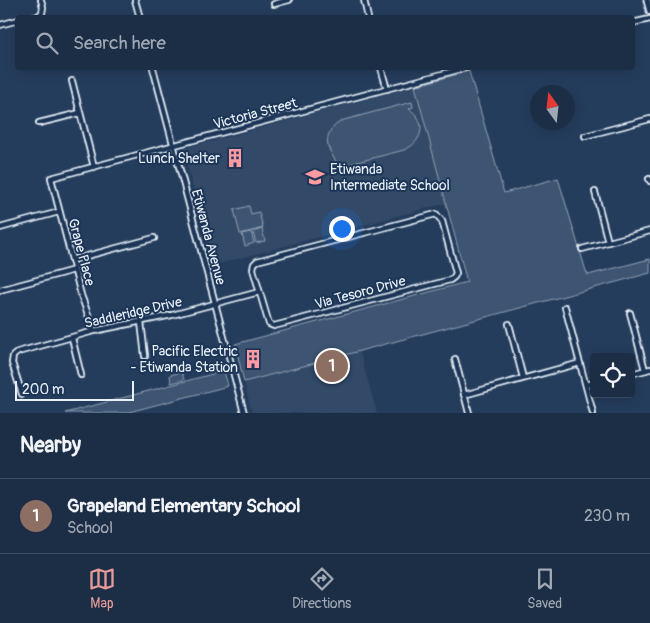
<!DOCTYPE html>
<style>
:root{--surface:#1c2e46;--page:#25364d;--text:#f1f3f6;--muted:#a0a8b3;--line:#3a4a5f;--accent:#e69b98}
body{margin:0;font-family:Pangolin,sans-serif;background:var(--page);color:var(--text)}
.controls{position:absolute;right:15px;bottom:15px;display:grid;overflow:hidden;border-radius:5px;box-shadow:0 2px 12px #0003}
.controls button{width:45px;height:45px;display:grid;place-items:center;padding:0;border:0;border-bottom:1px solid var(--line);background:var(--surface);color:var(--text);font:25px sans-serif}
.compass{position:absolute;left:530px;top:85px;width:45px;height:45px;border-radius:50%;background:var(--surface);box-shadow:0 2px 12px #0003;rotate:345deg}
.scale{position:absolute;left:15px;bottom:12px;width:119px;box-sizing:border-box;padding-left:5px;border:2px solid #e8f1f8;border-top:0;font-size:14px;line-height:18px;white-space:nowrap;color:#e8f1f8;-webkit-text-stroke:4px #1d3557;paint-order:stroke}
.you{position:absolute;left:341px;top:228px;width:18px;height:18px;margin:-12px;border:4px solid #fff;border-radius:50%;background:#1a73e8;box-shadow:0 0 0 8px #1a73e833}
.badge{display:grid;place-items:center;width:32px;height:32px;border-radius:50%;background:var(--accent);color:#fff;font-size:16px;font-weight:700}
.pin{position:absolute;translate:-50% -50%;border:2px solid #fff;box-shadow:0 1px 5px #0006}
.list{margin:0;padding:0;list-style:none}
h2{display:flex;justify-content:space-between;align-items:center;height:65px;margin:0;padding:0 20px;font-size:21px}
h2 small{font-size:16px;font-weight:400;color:var(--muted)}
.list li{display:grid;grid-template-columns:32px 1fr auto;gap:15px;align-items:center;box-sizing:border-box;height:75px;padding:0 20px;border-top:1px solid var(--line)}
.list b{display:block;font-size:19px;white-space:nowrap}
.list p{margin:0;font-size:16px;white-space:nowrap;color:var(--muted)}
.list em{font-size:16px;font-style:normal;color:var(--muted)}
.icon{flex:none;width:28px;height:28px;fill:none;stroke:currentColor;stroke-width:2;stroke-linecap:round;stroke-linejoin:round}
.map{position:relative;flex:none;width:650px;height:413px;overflow:hidden}
.search{position:absolute;background:var(--surface);box-shadow:0 2px 12px #0003;left:15px;right:15px;top:15px;height:55px;display:flex;align-items:center;gap:12px;box-sizing:border-box;padding:0 18px;border-radius:5px;color:var(--muted);font-size:19px}
.sheet{height:140px;background:var(--surface)}
nav{display:flex;justify-content:space-around;align-items:center;box-sizing:border-box;height:70px;border-top:1px solid var(--line);background:var(--surface);font-size:14px;color:var(--muted)}
nav a{display:grid;justify-items:center;gap:2px}
nav .on{color:var(--accent)}
.map>svg:first-child{display:block}
</style>
<div class="map">
<svg width="650" height="413" viewBox="0 0 650 413">
<rect width="100%" height="100%" fill="#253d5d"/>
<filter id="ink" filterUnits="userSpaceOnUse"><feTurbulence type="fractalNoise" baseFrequency=".02" numOctaves="2"/><feDisplacementMap in="SourceGraphic" scale="10" xChannelSelector="R" yChannelSelector="G"/><feConvolveMatrix kernelMatrix="1 2 1 2 8 2 1 2 1" color-interpolation-filters="sRGB"/></filter>
<g filter="url(#ink)">
<g fill="#334a68">
<path d="M415,86L446,203L214,265L183,150L186,148Z"/>
<path d="M359,350L377,413H252L244,382Z"/>
</g>
<g fill="#3e5472" stroke="#93a2b5">
<path d="M469,71L504,193L558,178L586,271L588,275L650,259V273L244,382L235,344L467,282L415,86Z"/>
<path d="M412,102L413,107L409,109C427,120 424,142 404,150L338,167C336,160 332,156 329,149C324,136 332,125 344,120Z"/>
<path d="M249,206L251,214L259,212L263,228L240,234L234,210Z"/>
<path d="M262,229L265,241L256,243L253,232Z"/>
<path d="M251,232L254,243L245,246L242,234Z"/>
<path d="M224,371L228,386L125,413H65Z"/>
<path d="M182,372L184,380L171,383L170,375Z"/>
</g>
<g fill="none" stroke-linecap="round" stroke-linejoin="round">
<g stroke="#e8f1f8" stroke-width="8">
<g id="minor">
<path d="M135,0L140,18"/>
<path d="M364,0L368,18"/>
<path d="M274,4L289,0"/>
<path d="M28,18L36,17L42,13L43,7L41,0"/>
<path d="M632,23L650,19"/>
<path d="M0,25L18,20"/>
<path d="M153,68L244,413"/>
<path d="M381,68L387,89"/>
<path d="M72,81L94,167"/>
<path d="M39,123L80,113"/>
<path d="M585,136L650,119"/>
<path d="M649,179L650,181"/>
<path d="M595,192L608,242"/>
<path d="M436,214L442,221L456,273L454,277L450,280L274,326L269,324L253,269L254,264L257,261Z"/>
<path d="M0,228L59,212"/>
<path d="M582,249L650,231"/>
<path d="M72,260L154,238"/>
<path d="M0,290L74,270"/>
<path d="M565,307L593,413"/>
<path d="M630,313L645,370"/>
<path d="M141,322L145,356"/>
<path d="M509,324L523,378"/>
<path d="M94,331L81,295L51,178L465,68"/>
<path d="M72,338L81,375"/>
<path d="M455,359L469,413"/>
<path d="M631,374L650,369"/>
<path d="M586,385L594,383"/>
<path d="M22,394L12,363L13,356L18,352L94,331L172,315L259,292"/>
<path d="M464,395L580,363"/>
</g>
</g>
<g stroke="#e8f1f8" stroke-width="9">
<path id="major" d="M647,0L650,11"/>
</g>
<use href="#minor" stroke="#1d3557" stroke-width="4.5"/>
<use href="#major" stroke="#1d3557" stroke-width="5.5"/>
</g>
</g>
<defs>
<g id="building-bare" transform="scale(1.5)"><path d="M-4-6H4V6H1V3H-1V6H-4ZM-2.5-4.3h1.7v1.8h-1.7ZM.8-4.3h1.7v1.8H.8ZM-2.5-1h1.7V.8h-1.7ZM.8-1h1.7V.8H.8Z" fill="#ff9aa2" stroke="#1d3557" stroke-width="2.5" paint-order="stroke"/></g>
<g id="school-bare" transform="scale(1.5)"><path d="M0-5L7-2L0 1L-7-2ZM-4 1L0 2.5L4 1V4Q0 6-4 4Z" fill="#ff9aa2" stroke="#1d3557" stroke-width="2.5" paint-order="stroke"/></g>
</defs>
<g fill-rule="evenodd">
<use href="#building-bare" x="235" y="158"/>
<use href="#school-bare" x="315" y="177"/>
<use href="#building-bare" x="253" y="359"/>
</g>
<g text-anchor="middle" stroke-width="4" stroke-linejoin="round" paint-order="stroke">
<g font-size="14" fill="#e8f1f8" stroke="#1d3557">
<text transform="translate(255 113) rotate(-15)" y="5">Victoria Street</text>
<text transform="translate(209 237) rotate(75)" y="5">Etiwanda Avenue</text>
<text transform="translate(82 252) rotate(75)" y="5">Grape Place</text>
<text transform="translate(360 292) rotate(-15)" y="5">Via Tesoro Drive</text>
<text transform="translate(133 312) rotate(-13)" y="5">Saddleridge Drive</text>
</g>
<g font-size="14" fill="#e8f1f8" stroke="#1d3557" text-anchor="end">
<text x="220" y="163">Lunch Shelter</text>
<text x="330" y="174" text-anchor="start">Etiwanda<tspan x="330" dy="16">Intermediate School</tspan></text>
<text x="238" y="356">Pacific Electric<tspan x="238" dy="16">- Etiwanda Station</tspan></text>
</g>
</g>
</svg>
<div class="controls">
<button><svg class="icon" aria-label="locate" viewBox="0 0 24 24"><circle cx="12" cy="12" r="6"/><path d="M12 2v4M12 18v4M2 12h4M18 12h4"/></svg></button>
</div>
<svg class="compass" viewBox="-18 -18 36 36"><path d="M0-13l5 13h-10z" fill="#e53935"/><path d="M0 13l5-13h-10z" fill="#a0a8b3"/></svg>
<div class="scale">200 m</div>
<div class="you"></div>
<div class="pin badge" style="left:332px;top:366px;background:#8d6e63">1</div>
<div class="search"><svg class="icon" aria-label="search" viewBox="0 0 24 24"><circle cx="10" cy="10" r="6"/><path d="M15 15l6 6"/></svg>Search here</div>
</div>
<section class="sheet">
<h2>Nearby<small></small></h2>
<ul class="list">
<li><span class="badge" style="background:#8d6e63">1</span><div><b>Grapeland Elementary School</b><p>School</p></div><em>230 m</em></li>
</ul>
</section>
<nav>
<a class="on"><svg class="icon" aria-label="map" viewBox="0 0 24 24"><path d="M3 6l6-2 6 2 6-2v14l-6 2-6-2-6 2zM9 4v14M15 6v14"/></svg>Map</a>
<a><svg class="icon" aria-label="directions" viewBox="0 0 24 24"><path d="M12 3l9 9-9 9-9-9zM9 14v-3h6M13 9l2 2-2 2"/></svg>Directions</a>
<a><svg class="icon" aria-label="saved" viewBox="0 0 24 24"><path d="M7 4h10v16l-5-4-5 4z"/></svg>Saved</a>
</nav>
